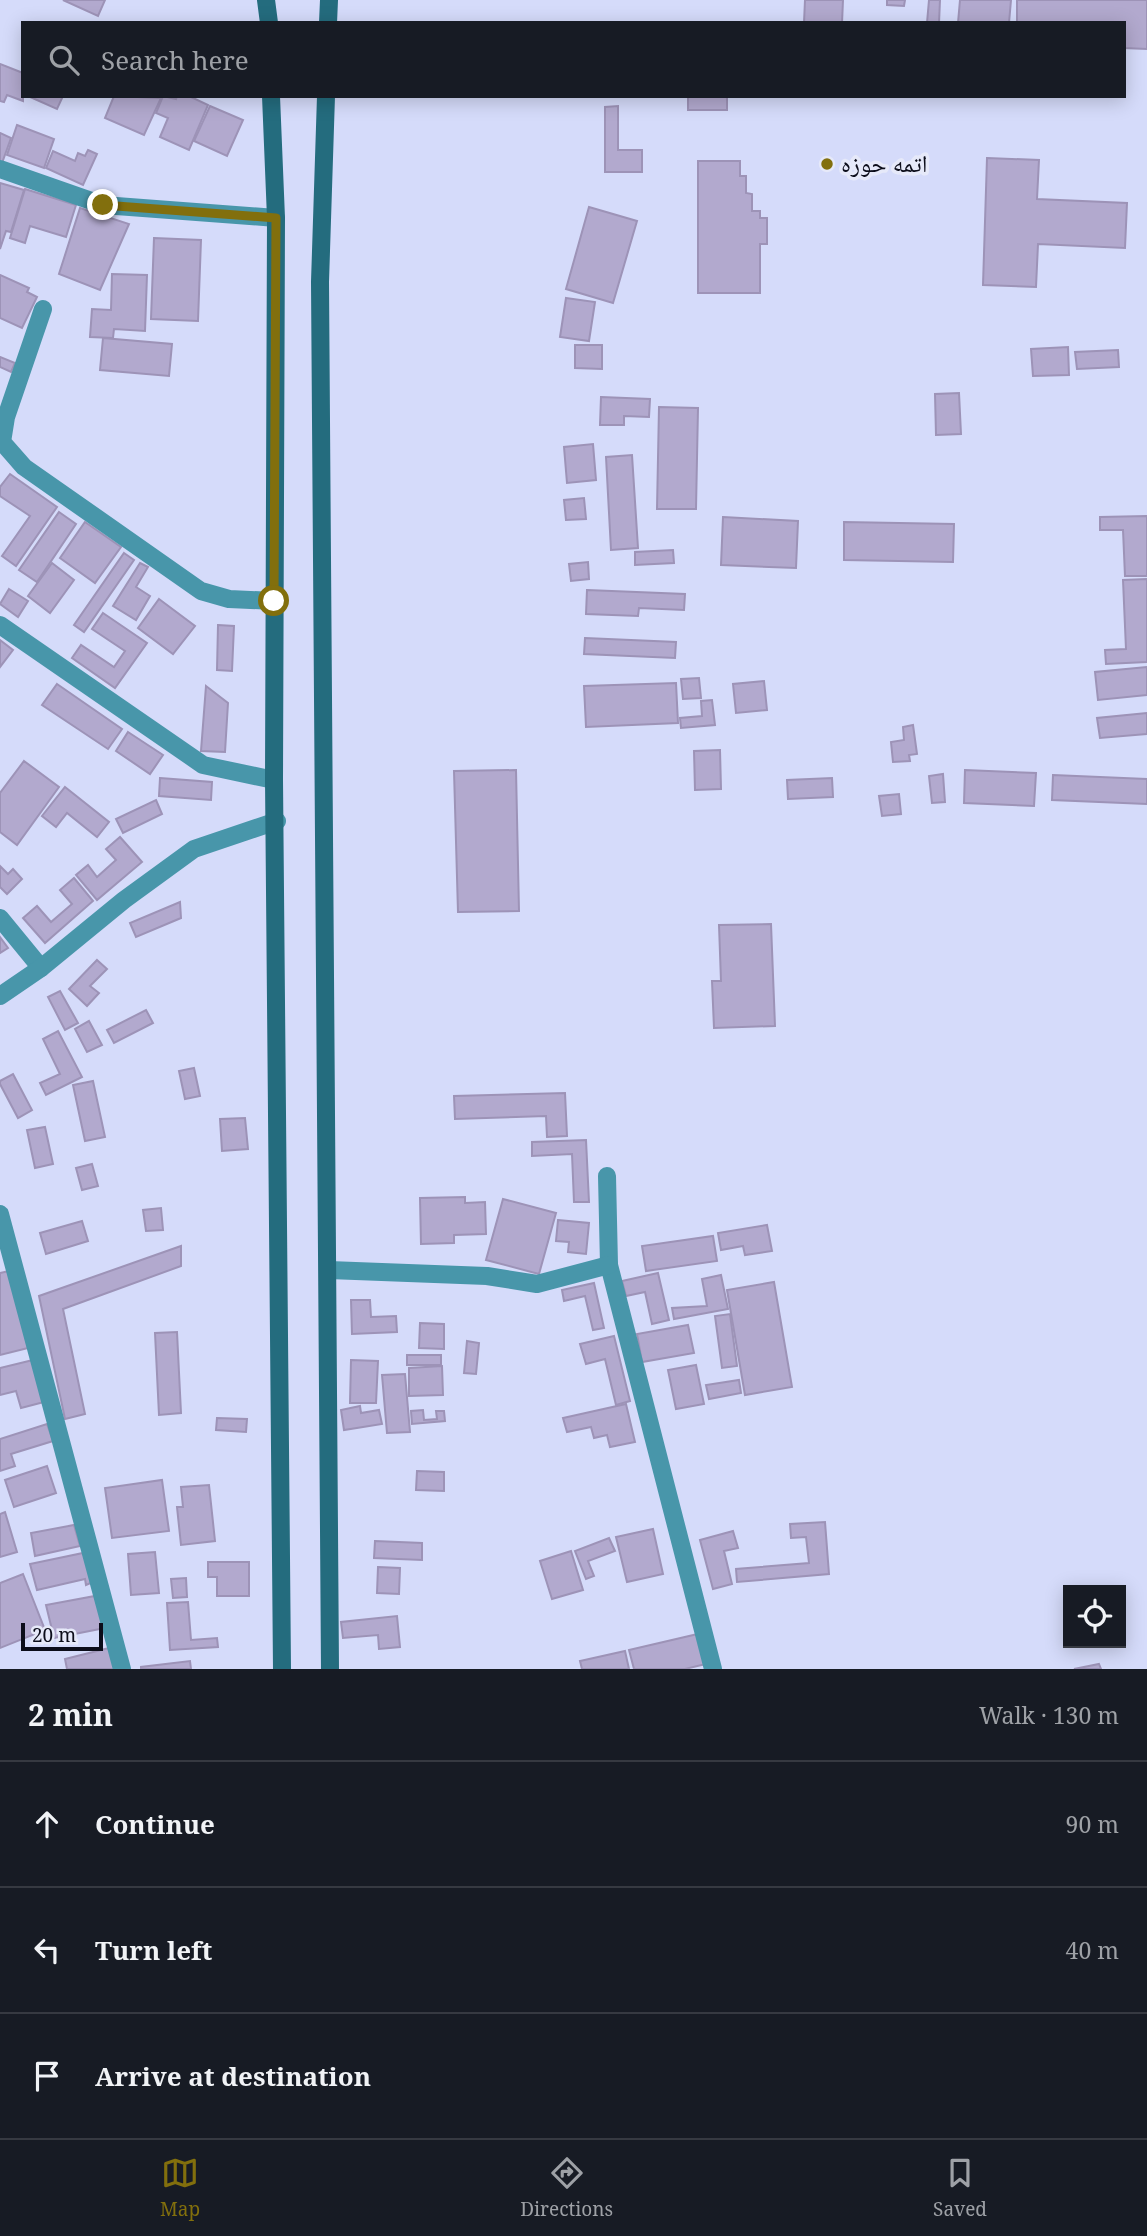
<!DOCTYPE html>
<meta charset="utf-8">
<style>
:root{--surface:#171b24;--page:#242831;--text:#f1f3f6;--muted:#9ea1a6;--line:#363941;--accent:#826f0d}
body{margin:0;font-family:"Noto Serif","Noto Naskh Arabic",serif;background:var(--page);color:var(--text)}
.controls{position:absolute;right:21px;bottom:21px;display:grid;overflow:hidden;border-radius:0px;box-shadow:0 4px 18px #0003}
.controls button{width:63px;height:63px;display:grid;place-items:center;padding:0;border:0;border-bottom:2px solid var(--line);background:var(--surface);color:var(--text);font:35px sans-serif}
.scale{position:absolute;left:21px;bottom:18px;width:82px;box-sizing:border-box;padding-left:7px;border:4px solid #0c0d1a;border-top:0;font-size:19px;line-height:24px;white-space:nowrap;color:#0c0d1a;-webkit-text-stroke:5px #e6e9f9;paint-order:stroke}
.stop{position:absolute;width:21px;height:21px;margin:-16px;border:5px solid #826f0d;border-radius:50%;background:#fff}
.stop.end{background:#826f0d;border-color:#fff;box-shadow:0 2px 7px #0008}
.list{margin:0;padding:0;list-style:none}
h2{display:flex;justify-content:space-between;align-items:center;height:91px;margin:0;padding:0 28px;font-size:30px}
h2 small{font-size:23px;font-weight:400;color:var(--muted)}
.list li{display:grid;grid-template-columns:46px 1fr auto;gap:21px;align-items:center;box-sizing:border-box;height:126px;padding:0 28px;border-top:2px solid var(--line)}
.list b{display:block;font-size:26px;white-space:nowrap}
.list em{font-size:23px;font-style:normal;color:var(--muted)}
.icon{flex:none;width:38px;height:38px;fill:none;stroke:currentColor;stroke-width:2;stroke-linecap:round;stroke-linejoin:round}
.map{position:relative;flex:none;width:1147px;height:1669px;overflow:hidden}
.search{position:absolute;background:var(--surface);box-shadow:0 4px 18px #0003;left:21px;right:21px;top:21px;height:77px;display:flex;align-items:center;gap:18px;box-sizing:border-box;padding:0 24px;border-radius:0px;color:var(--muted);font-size:26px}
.sheet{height:469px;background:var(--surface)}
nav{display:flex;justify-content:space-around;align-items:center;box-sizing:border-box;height:98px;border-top:2px solid var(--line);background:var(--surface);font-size:19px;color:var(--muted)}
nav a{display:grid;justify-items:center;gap:4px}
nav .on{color:var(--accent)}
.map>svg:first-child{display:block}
</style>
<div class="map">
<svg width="1147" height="1669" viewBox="0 0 1147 1669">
<rect width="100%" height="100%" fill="#d5dbfa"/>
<g fill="#b2a9ce" stroke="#9d93b7" stroke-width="2">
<path d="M63,0H105L98,16Z"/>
<path d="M805,0H843L842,23H804Z"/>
<path d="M887,0H905L904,6L887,5Z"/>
<path d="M929,0H940L939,23H927Z"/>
<path d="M960,0H1011L1009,23H958Z"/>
<path d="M1017,0H1147V49L1124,48V23H1017Z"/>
<path d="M0,64L23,73V101L7,95L4,102L0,101Z"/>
<path d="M28,96H63L57,109Z"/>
<path d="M114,96L161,98L144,135L105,118Z"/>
<path d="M163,96L176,99L177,96H189L208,105L189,150L160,137L168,118L156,113Z"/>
<rect x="688" y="96" width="39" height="14"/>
<path d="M210,106L243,120L227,156L194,141Z"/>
<path d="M618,106V150H642V172H605V107Z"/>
<path d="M17,125L54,139L44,168L7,155Z"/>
<path d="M0,133L11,138L2,163L0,162Z"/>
<path d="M88,150L97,154L83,185L46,168L53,151L75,161L78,153L85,156Z"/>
<path d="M987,158L1039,160L1037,199L1127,203L1125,248L1038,244L1036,287L983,285Z"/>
<path d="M698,161H740V176H746V193L752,194V211H760V218H767V244H760V293H698Z"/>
<path d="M0,183L24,190L11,232L6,231L0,249Z"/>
<path d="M25,189L76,205L66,237L30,226L25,243L10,238Z"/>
<path d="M589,207L637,221L613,303L566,289Z"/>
<path d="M80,208L129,224L100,290L59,274Z"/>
<path d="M154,238L201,240L198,321L151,319Z"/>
<path d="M112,274L147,275L145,331L114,329L113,338L90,337L92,309L111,310Z"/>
<path d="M0,275L29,288L27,292L37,297L22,328L0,318Z"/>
<path d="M566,298L595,302L589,341L560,337Z"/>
<path d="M103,338L172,344L169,376L100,370Z"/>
<path d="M575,345H602V369L575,368Z"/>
<path d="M1068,347L1069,375L1033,376L1031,349Z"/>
<path d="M1118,350L1119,367L1077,369L1075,352Z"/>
<path d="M0,357L15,363L11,372L0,367Z"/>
<path d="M959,393L961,434L936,435L935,394Z"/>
<path d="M601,397L650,399L649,417L624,416V425H600Z"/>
<path d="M659,407L698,408L696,509H657Z"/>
<path d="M593,444L596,480L567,483L564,447Z"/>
<path d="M632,455L638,548L611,550L606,457Z"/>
<path d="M10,474L57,507L16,566L2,556L30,516L0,496V487Z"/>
<path d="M584,498L586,519L566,520L564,500Z"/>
<path d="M59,512L76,524L37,582L19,570Z"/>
<path d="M1147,516V576H1125L1123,530H1100V517Z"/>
<path d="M723,517L798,521L796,568L721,565Z"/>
<path d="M85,522L121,547L95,583L60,558Z"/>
<path d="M844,522L954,524L953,562L844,560Z"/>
<path d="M673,550L674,563L635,565V552Z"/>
<path d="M124,553L134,560L84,632L74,625Z"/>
<path d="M588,562L589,579L571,581L569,564Z"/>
<path d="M52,563L74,580L50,613L28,596Z"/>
<path d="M140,563L148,567L136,587L150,596L136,620L113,606Z"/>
<path d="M1147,579V662L1106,664L1105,650L1126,649L1123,580Z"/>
<path d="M9,589L28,601L18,617L0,604Z"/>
<path d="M587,590L685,594L684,610L639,608L638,616L586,614Z"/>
<path d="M159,599L195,626L173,654L138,628Z"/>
<path d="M103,613L147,643L115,688L72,658L81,645L114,667L125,651L92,629Z"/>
<path d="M218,625L234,626L232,671L217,670Z"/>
<path d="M585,638L676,642L675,658L584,654Z"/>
<path d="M0,640L13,650L0,667Z"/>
<path d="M1147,667V695L1098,700L1095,672Z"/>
<path d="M699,678L701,698L683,699L681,679Z"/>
<path d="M764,681L767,710L736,713L733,684Z"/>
<path d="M676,683L678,723L586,727L584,686Z"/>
<path d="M57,684L122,729L108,749L42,705Z"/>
<path d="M206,686L228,703L225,752L201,751Z"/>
<path d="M712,700L715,725L681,728L680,718L702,716L701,701Z"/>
<path d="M1147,713V734L1100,738L1097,718Z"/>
<path d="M913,725L917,754L909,755L910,761L893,762L891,742L904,740L903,727Z"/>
<path d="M128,732L163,755L150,774L116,751Z"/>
<path d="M720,750L721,789L695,790L694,751Z"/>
<path d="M24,761L59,787L17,845L0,832V793Z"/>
<path d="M516,770L519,911L458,912L454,771Z"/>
<path d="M965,770L1036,773L1034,806L964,803Z"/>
<path d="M943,774L945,802L932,803L929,776Z"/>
<path d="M1053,775L1147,779V804L1052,800Z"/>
<path d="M160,778L212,782L211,800L159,796Z"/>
<path d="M832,778L833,797L788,799L787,780Z"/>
<path d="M65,787L109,822L97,837L67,813L56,827L42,816Z"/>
<path d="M899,794L901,814L882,816L879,796Z"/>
<path d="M156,800L162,814L123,833L116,819Z"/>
<path d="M120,837L142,862L97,900L76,875L88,865L97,877L116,860L106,849Z"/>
<path d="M0,866L8,874L13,869L22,879L7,894L0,887Z"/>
<path d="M74,878L93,901L45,943L23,918L37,906L51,922L72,904L60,890Z"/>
<path d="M180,902L181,918L136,937L130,923Z"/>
<path d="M771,924L775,1026L714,1028L712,981H721L719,925Z"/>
<path d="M0,937L8,948L0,953Z"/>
<path d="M97,960L107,969L90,986L99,993L87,1006L69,989Z"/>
<path d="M60,991L78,1023L65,1030L48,997Z"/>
<path d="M146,1010L153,1023L114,1043L107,1030Z"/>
<path d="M89,1021L102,1045L87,1052L75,1029Z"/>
<path d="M58,1031L82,1077L46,1095L40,1083L60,1074L43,1039Z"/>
<path d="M194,1068L200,1096L185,1099L179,1071Z"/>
<path d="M13,1074L32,1110L18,1118L0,1084V1081Z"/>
<path d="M93,1081L105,1137L85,1141L73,1085Z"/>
<path d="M565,1093L567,1136L547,1137L546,1116L455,1119L454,1096Z"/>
<path d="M245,1118L248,1149L222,1151L220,1119Z"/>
<path d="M45,1127L53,1164L35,1168L27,1130Z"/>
<path d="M586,1140L589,1202H574L572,1154L532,1156V1142Z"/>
<path d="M92,1164L98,1186L82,1190L76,1168Z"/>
<path d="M465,1197V1203L485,1202L486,1234L454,1235V1243L421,1244L420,1198Z"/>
<path d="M503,1199L556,1213L539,1274L486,1260Z"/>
<path d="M161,1208L163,1230L146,1231L143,1210Z"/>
<path d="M558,1220L589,1223L586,1254L568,1252L569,1242L556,1241Z"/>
<path d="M82,1221L88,1241L46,1254L40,1233Z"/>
<path d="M767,1225L772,1251L745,1255L743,1246L721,1250L718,1233Z"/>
<path d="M713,1236L717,1261L646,1271L642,1246Z"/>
<path d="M181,1246V1266L63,1309L85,1414L65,1419L39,1296Z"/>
<path d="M9,1271L28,1348L0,1355V1273Z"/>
<path d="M658,1273L669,1320L652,1324L645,1292L626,1296L622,1281Z"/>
<path d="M721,1275L728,1309L674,1319L672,1308L707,1306L702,1279Z"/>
<path d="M774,1282L792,1387L745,1395L727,1290Z"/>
<path d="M594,1283L604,1328L593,1330L585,1296L564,1301L562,1290Z"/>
<path d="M351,1300H370L371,1317L396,1316L397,1332L352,1334Z"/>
<path d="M730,1314L737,1366L722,1368L715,1316Z"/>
<path d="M420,1323L444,1324V1349L419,1348Z"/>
<path d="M688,1325L694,1353L642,1362L637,1334Z"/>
<path d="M177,1332L181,1413L159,1415L155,1333Z"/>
<path d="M614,1336L630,1401L616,1405L605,1359L586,1364L580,1344Z"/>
<path d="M467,1341L479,1343L476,1374L464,1373Z"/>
<rect x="407" y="1355" width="34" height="10"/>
<path d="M33,1360L44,1402L21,1408L16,1391L0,1395V1368Z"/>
<path d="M351,1360L378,1361L376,1403H350Z"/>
<path d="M696,1365L704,1404L676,1409L668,1370Z"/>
<path d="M442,1366L443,1395L409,1396V1368Z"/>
<path d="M405,1374L410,1432L387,1433L382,1375Z"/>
<path d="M739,1380L741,1393L709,1399L706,1385Z"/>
<path d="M626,1404L635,1442L610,1447L607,1435L594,1438L591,1427L567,1432L563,1418Z"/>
<path d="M360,1406L361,1413L379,1410L382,1424L344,1430L341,1410Z"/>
<path d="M423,1410L424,1420L437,1419L436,1411H444L445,1421L412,1424L411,1411Z"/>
<path d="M217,1418L247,1419L246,1432L216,1430Z"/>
<path d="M47,1424L53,1441L11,1454L15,1466L0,1471V1439Z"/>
<path d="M47,1466L56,1493L14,1507L5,1480Z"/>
<path d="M417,1471L444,1472V1491L416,1490Z"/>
<path d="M162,1480L169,1531L112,1538L105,1488Z"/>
<path d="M209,1485L215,1541L181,1545L177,1507H183L181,1487Z"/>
<path d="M5,1512L17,1552L0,1557V1514Z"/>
<path d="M825,1522L829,1574L737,1582L736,1569L809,1563L806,1537L791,1538L790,1524Z"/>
<path d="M74,1525L80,1546L35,1556L31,1533Z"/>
<path d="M653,1529L663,1574L627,1582L616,1537Z"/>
<path d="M733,1531L738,1548L724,1551L732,1584L713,1589L700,1540Z"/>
<path d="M609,1538L615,1551L588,1561L594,1576L586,1579L575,1551Z"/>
<path d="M375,1541L422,1543V1560L374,1558Z"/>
<path d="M571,1551L583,1590L552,1599L540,1561Z"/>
<path d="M155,1552L159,1593L131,1595L128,1554Z"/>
<path d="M83,1553L93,1582L86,1585L85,1579L37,1590L30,1564Z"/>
<path d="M208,1562H249V1596H217V1577H208Z"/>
<path d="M378,1567L400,1568L399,1594L377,1593Z"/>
<path d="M23,1574L45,1630L0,1648V1583Z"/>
<path d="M186,1578L187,1597L173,1598L171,1579Z"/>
<path d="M95,1596L105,1628L54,1638L46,1605Z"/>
<path d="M188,1602L191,1640L217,1638L218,1647L170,1650L167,1603Z"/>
<path d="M397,1616L400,1647L379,1649L378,1635L343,1638L341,1622Z"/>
<path d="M702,1633L710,1663L685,1669H634L629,1650Z"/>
<path d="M113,1647L119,1669H67L65,1659Z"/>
<path d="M625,1651L629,1669H582L580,1661Z"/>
<path d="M190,1661L191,1669H141V1667Z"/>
<path d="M1099,1664L1101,1669H1074Z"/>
</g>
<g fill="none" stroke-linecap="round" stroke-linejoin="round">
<g stroke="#4896aa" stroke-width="18">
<path d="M0,169L103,205L276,218"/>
<path d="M43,309L6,417L2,442L24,467L201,591L229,599L274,601"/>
<path d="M0,625L203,765L274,780"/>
<path d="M0,918L41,968"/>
<path d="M0,996L41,968L124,900L194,849L277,821"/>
<path d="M607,1176L609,1265L713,1669"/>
<path d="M0,1214L122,1669"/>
<path d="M329,1270L487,1276L537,1284L609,1265"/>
</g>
<g stroke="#246c7e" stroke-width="18">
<path d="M266,0L269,23"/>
<path d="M328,23L329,0"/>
<path d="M271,96L276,218L274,780L282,1669"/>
<path d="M326,96L320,282L330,1669"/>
</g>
</g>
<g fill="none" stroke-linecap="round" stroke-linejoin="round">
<path stroke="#826f0d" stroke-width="9" d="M103,205L276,218L274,601"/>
</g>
<circle fill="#826f0d" stroke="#e6e9f9" stroke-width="2.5" cx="827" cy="164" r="7"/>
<g text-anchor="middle" stroke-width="7" stroke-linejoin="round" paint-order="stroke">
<g font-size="24" fill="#0c0d1a" stroke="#e6e9f9" text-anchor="start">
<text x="841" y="172">اتمه حوزه</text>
</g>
</g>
</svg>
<div class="controls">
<button><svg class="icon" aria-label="locate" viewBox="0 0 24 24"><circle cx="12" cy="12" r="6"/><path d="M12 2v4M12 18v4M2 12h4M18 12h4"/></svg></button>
</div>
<div class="scale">20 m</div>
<div class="stop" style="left:274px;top:601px"></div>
<div class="stop end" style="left:103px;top:205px"></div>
<div class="search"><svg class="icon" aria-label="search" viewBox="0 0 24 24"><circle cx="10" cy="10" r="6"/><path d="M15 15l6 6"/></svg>Search here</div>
</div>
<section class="sheet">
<h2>2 min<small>Walk · 130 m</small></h2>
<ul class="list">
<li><svg class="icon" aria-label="ahead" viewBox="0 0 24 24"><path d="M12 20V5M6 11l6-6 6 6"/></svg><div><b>Continue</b></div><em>90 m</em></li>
<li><svg class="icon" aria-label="left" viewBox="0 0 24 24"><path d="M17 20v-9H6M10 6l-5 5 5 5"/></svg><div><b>Turn left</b></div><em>40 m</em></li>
<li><svg class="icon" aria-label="arrive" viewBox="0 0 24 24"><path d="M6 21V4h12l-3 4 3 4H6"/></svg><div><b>Arrive at destination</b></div></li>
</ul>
</section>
<nav>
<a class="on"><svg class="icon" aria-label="map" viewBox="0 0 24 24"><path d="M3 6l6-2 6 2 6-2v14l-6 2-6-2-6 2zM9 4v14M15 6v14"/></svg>Map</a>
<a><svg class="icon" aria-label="directions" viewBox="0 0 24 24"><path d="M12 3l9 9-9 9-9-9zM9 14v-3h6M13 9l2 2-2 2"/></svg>Directions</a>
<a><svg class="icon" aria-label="saved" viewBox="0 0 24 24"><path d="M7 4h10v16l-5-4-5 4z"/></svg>Saved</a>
</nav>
